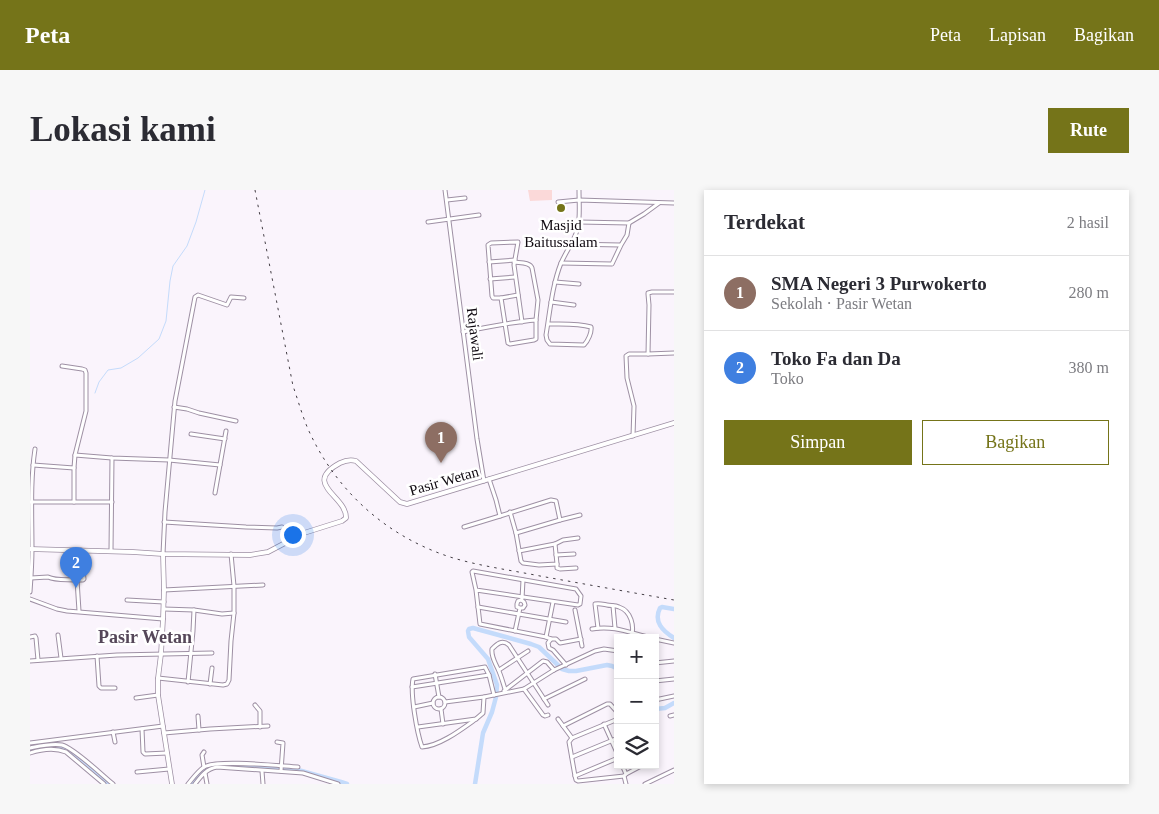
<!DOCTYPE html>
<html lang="id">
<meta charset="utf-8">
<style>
:root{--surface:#fff;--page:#f7f7f7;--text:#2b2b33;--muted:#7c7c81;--line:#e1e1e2;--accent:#757419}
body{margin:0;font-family:"Times New Roman",serif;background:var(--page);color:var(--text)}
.controls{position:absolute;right:15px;bottom:15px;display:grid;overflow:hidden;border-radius:0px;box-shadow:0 2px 8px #0003}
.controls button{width:45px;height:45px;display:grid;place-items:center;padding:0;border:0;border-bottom:1px solid var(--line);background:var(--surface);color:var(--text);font:25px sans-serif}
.you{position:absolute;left:262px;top:344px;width:18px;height:18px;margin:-12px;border:4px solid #fff;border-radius:50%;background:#1a73e8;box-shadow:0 0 0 8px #1a73e833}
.badge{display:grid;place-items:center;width:32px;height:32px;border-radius:50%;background:var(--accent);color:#fff;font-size:16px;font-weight:700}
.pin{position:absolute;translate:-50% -41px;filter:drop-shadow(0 1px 2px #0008)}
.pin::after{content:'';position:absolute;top:26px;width:18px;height:15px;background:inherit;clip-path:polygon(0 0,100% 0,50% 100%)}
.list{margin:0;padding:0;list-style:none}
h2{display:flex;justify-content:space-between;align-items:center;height:65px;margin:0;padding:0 20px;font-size:21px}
h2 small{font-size:16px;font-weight:400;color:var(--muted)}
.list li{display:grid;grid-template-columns:32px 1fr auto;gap:15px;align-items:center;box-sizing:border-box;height:75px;padding:0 20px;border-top:1px solid var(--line)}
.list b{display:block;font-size:19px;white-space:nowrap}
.list p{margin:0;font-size:16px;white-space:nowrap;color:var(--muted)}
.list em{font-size:16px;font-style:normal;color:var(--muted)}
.actions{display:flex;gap:10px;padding:15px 20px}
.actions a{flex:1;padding:11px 0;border:1px solid var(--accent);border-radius:0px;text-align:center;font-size:18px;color:var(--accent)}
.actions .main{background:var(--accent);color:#fff}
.icon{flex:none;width:28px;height:28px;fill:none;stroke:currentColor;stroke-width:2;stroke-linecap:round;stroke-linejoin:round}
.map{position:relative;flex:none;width:644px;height:594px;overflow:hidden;border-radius:0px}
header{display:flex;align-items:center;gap:30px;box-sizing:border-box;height:70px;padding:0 25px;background:var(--accent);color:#fff}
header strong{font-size:24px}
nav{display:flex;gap:28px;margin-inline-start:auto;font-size:18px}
.intro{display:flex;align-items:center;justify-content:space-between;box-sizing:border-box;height:120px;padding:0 30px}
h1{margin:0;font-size:35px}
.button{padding:12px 22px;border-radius:0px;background:var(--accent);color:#fff;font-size:18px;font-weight:700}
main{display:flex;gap:30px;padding:0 30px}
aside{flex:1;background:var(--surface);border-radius:0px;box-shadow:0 2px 8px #0003}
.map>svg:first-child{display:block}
</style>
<header>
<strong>Peta</strong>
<nav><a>Peta</a><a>Lapisan</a><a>Bagikan</a></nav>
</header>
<div class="intro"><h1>Lokasi kami</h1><a class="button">Rute</a></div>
<main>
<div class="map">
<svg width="644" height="594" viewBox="0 0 644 594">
<rect width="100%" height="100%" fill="#faf4fc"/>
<path fill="#fbd9d9" d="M498,0H522V10L500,11Z"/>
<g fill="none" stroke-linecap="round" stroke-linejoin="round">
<path stroke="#c4dbfb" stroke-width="1" d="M65,203L69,192L78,180L91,178L108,168L129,149L136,131L140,91L143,76L157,56L166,32L175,0"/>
<g stroke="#c4dbfb" stroke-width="4.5">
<path d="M644,419L632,417L630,418C623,432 633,441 644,448"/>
<path d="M625,519L635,518L644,513"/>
<path d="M0,561C7,559 16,556 24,556C44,558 65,581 79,594"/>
<path d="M195,576L268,580L311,592L317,594"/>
<path d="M161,594C167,588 172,579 180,576"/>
<path d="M445,594L453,543L462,522L466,507L467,495L458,469L439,447L438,441L439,439L443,438L501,454L509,457L532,479L539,481H546L577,475L582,476L588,479"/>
</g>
<g stroke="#9e90a4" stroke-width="5">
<g id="minor">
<path d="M415,0L447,249L454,291"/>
<path d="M417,10L435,8"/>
<path d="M528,12L549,10L644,13"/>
<path d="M398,32L449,25"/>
<path d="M549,32L599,33L614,24L629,13"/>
<path d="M541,54L590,55"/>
<path d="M459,72L485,70"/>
<path d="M484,72C490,73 500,72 502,78L508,110L506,130"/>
<path d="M531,73L582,74L591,55L597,45L599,33"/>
<path d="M460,89L485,87"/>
<path d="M525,92L549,94"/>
<path d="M644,102H622L618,103V104L619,115L618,164L644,163"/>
<path d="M471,108L488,105"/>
<path d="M521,112L544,115"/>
<path d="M518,134C532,134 548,133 561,137C562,142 558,151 554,155L520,154L517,150L516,145C520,121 522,96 531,73C535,64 541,55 545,46C551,32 549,15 549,0"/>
<path d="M433,142C457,137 482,132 506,130V149L504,150L480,154L478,153L471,108H463L462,106L458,55L461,53L488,52L484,75L492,132"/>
<path d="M32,176L52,179L55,180L56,183V221L45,265"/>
<path d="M144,217L157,219L169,223L206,231"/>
<path d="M161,244L195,249"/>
<path d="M603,246L604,216L597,188L596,166L599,164H618"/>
<path d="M3,275L44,278L45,265L82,268L139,270L190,275"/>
<path d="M44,278V312"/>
<path d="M459,289L466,310L470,326L521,310L526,311L530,330L486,343"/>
<path d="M185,303L196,241"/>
<path d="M1,312H82"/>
<path d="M480,322L486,343L491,371L493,373L509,375L527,374L525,354L533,350L548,348"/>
<path d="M530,330L550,325"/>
<path d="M134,332L216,337L247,338L252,337"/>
<path d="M434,337L470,326"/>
<path d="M81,361L82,268"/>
<path d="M489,361L525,354"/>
<path d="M133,364L135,322L145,211L165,107L168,105L197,115L201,107L214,108"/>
<path d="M526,365L544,364"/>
<path d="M527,374V378L530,379L546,378"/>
<path d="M1,388L18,387C26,391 38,389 47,390"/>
<path d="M134,400L233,395"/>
<path d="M446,400L548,415L550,414L551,406L546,399L443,381L442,382L446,400L450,434L516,447L521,449H526L530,453L551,449"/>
<path d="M0,402C1,388 2,374 2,359C2,326 0,292 5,259"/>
<path d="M0,409L27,419L37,421L133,429"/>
<path d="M492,409L493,390"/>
<path d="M97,410L134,412"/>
<path d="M583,416L585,438"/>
<path d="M448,417L536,432"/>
<path d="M134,419L164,420L192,424L204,423"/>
<path d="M545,420L552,456"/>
<path d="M49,421L47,390H53L54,389L51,360"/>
<path d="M568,438L565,414C569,413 572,414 577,415C581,416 585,415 589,417C601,421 605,436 601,448"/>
<path d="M562,439C584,435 600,443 621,448"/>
<path d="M485,441L490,418H493L495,415L494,412L491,410L488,411L487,414V417L490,418"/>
<path d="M28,445L31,468"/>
<path d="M0,447L5,446L6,448L8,470"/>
<path d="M516,447L523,412"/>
<path d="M521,449L518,453L519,458L523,460L536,475"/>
<path d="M625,449L644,453"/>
<path d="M67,466L69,496L71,498H85"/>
<path d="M0,471L87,465L182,463"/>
<path d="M625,473L644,471"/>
<path d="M469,480L498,461"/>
<path d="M405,484L409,507"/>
<path d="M128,488L193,495L197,494L199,490L201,451L204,423V396L201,364"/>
<path d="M625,491L644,489"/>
<path d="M158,492L163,441L164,420"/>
<path d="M180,494L182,478"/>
<path d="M382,497L459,485"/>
<path d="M475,499C473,493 471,485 468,479C465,472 461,467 462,459C467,454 472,449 479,455L518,515"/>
<path d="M494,499L513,525L515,526L518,525"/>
<path d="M474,501L513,471L517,472L524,480"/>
<circle cx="409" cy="513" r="6"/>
<path d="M106,508L128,505"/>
<path d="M514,509L555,489"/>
<path d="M625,510L644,506"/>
<path d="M415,512L454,507L494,499L524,480L565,461L574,459L588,461"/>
<path d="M225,515L230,521V537"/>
<path d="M384,517L403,513"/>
<path d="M411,519L413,534"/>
<path d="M168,526L169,540"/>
<path d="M640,526L644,525"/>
<path d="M446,529C432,539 410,556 392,557C387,543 380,504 383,489L455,477L459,485L464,505"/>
<path d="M528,529L542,548"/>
<path d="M588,529L542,548L539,552L545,586L546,590L548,591L594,586"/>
<path d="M574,534L588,565"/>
<path d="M533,536L577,514H580L588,523"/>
<path d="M388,537L446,529L453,523L454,507"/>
<path d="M112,539L113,562L115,564L137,563"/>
<path d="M83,542L85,552"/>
<path d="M134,543L180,539L238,536"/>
<path d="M247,552L253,553L251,581"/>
<path d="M0,553L133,536"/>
<path d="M0,558C10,556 22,553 32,555C44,558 72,585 83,594"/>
<path d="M174,562L172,565L174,577"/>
<path d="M0,563C12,559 24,557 36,562L74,594"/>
<path d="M542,567L588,548"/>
<path d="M592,575L596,584L594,586L596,594"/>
<path d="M232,581L233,594"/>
<path d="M107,582L139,579"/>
<path d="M175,583L177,594"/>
<path d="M596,584L613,575"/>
<path d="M545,586L588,568"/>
<path d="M158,594C163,588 168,581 174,577C187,569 250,576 268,577"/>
<path d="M165,594C171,586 176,579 187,577L273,583L308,594"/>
<path d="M615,594L644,580"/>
</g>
</g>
<g stroke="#9e90a4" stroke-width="5.5">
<g id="tertiary">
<path d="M0,359L103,362L133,364L220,365L238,362L274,343L312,331L316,328C317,306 271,294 310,273C316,270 320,269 326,271L370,312L377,314L644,233"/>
<path d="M133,364L134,400L133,429L131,464L128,488V505L142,594"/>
</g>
</g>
<use href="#minor" stroke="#fff" stroke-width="3"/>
<use href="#tertiary" stroke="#fff" stroke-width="4"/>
<path stroke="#433d44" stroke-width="1" stroke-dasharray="2.5 5" stroke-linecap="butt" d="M225,0L263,196C268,210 272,225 278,239C306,301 356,346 420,367C449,376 480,380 510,386C554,394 599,402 644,410"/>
</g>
<circle fill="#757419" stroke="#fff" stroke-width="2" cx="531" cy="18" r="5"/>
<g text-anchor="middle" stroke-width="5" stroke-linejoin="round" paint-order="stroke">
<g font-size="15" fill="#0f0910" stroke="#fff">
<text x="531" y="40">Masjid<tspan x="531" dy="17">Baitussalam</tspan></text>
</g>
<g font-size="15" fill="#0f0910" stroke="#fff">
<text transform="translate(445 144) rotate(83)" y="5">Rajawali</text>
<text transform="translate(414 291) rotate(-16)" y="5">Pasir Wetan</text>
</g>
<g font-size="18" font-weight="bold" fill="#554759" stroke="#fff">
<text x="115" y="453">Pasir Wetan</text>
</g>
</g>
</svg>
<div class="controls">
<button>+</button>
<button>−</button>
<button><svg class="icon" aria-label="layers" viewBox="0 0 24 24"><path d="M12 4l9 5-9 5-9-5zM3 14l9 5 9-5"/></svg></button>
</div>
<div class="you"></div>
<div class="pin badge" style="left:411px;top:273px;background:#8d6e63">1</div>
<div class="pin badge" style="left:46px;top:398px;background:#3f7fe0">2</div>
</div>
<aside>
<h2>Terdekat<small>2 hasil</small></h2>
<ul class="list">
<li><span class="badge" style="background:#8d6e63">1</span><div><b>SMA Negeri 3 Purwokerto</b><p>Sekolah · Pasir Wetan</p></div><em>280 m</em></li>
<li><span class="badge" style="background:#3f7fe0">2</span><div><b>Toko Fa dan Da</b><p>Toko</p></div><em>380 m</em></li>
</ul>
<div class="actions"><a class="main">Simpan</a><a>Bagikan</a></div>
</aside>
</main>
